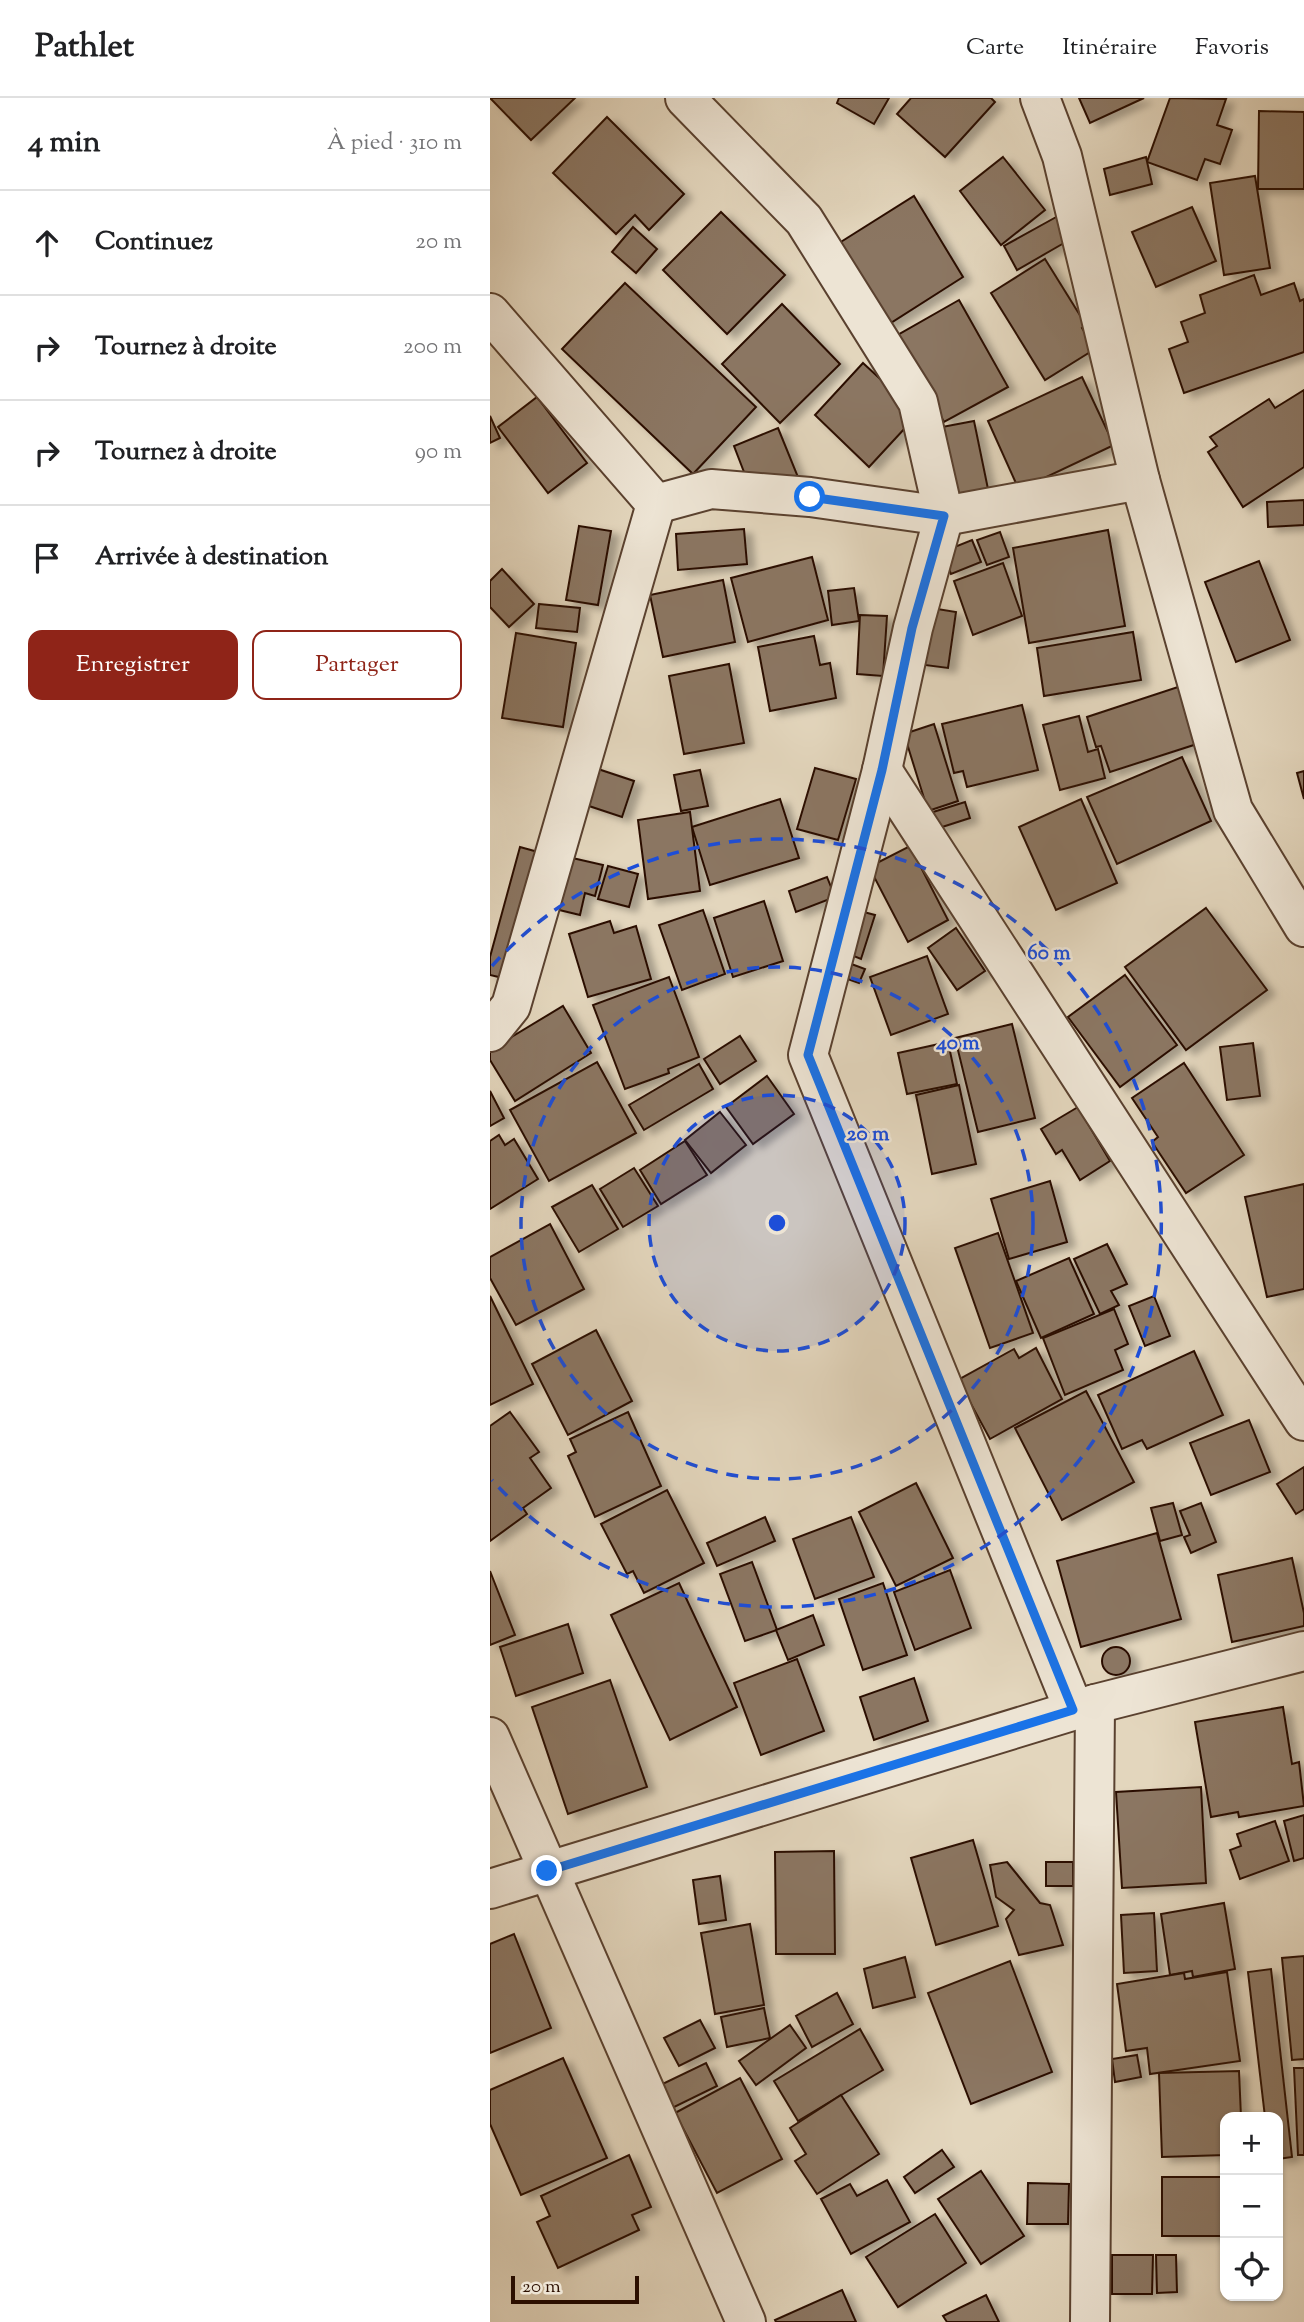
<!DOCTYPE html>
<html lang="fr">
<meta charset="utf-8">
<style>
:root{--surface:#fff;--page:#f2f2f2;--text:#202124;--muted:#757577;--line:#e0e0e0;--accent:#8f2418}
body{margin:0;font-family:"Sorts Mill Goudy",serif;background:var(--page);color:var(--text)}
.controls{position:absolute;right:21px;bottom:21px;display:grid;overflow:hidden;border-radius:14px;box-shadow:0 2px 5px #0004}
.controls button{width:63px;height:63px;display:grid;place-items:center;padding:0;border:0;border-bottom:2px solid var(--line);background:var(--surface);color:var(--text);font:35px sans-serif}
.scale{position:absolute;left:21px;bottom:18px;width:128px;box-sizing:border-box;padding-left:7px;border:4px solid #2c0f00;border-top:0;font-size:19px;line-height:24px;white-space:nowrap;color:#2c0f00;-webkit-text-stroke:5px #ede4d4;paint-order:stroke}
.stop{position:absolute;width:21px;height:21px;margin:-16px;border:5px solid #1a73e8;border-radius:50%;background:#fff}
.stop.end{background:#1a73e8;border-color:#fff;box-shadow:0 2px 7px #0008}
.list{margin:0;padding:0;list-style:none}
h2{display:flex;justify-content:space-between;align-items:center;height:91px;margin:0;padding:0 28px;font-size:30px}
h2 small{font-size:23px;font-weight:400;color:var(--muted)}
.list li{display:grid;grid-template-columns:46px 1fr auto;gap:21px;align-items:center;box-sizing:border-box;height:105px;padding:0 28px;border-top:2px solid var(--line)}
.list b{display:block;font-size:26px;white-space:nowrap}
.list em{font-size:23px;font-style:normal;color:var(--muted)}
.actions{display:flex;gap:14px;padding:21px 28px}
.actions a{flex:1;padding:16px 0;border:2px solid var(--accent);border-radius:14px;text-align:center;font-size:24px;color:var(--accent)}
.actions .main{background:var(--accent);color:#fff}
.icon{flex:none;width:38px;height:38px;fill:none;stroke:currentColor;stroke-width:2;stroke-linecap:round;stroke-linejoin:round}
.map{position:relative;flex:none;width:814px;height:2224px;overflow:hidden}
header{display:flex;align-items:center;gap:42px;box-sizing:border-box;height:98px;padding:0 35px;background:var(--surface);border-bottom:2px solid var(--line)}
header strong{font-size:33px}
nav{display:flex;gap:38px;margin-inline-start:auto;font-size:24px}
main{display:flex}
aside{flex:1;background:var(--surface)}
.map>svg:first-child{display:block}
</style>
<header>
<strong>Pathlet</strong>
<nav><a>Carte</a><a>Itinéraire</a><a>Favoris</a></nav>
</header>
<main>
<aside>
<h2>4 min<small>À pied · 310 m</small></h2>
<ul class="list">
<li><svg class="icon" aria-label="ahead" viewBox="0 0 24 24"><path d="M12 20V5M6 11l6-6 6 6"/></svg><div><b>Continuez</b></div><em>20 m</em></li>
<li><svg class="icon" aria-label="right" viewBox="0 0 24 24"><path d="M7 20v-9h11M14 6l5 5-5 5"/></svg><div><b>Tournez à droite</b></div><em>200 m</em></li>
<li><svg class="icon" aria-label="right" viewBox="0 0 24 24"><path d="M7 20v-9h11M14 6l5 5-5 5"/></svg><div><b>Tournez à droite</b></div><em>90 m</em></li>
<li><svg class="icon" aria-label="arrive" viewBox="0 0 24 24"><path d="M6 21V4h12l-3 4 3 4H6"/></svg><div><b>Arrivée à destination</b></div></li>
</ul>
<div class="actions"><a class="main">Enregistrer</a><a>Partager</a></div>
</aside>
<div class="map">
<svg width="814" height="2224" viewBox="0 0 814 2224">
<defs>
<filter id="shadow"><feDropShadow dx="8" dy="4.5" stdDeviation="3.5" flood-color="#0004"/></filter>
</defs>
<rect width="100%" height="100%" fill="#e3d6bd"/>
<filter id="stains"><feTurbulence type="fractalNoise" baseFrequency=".00286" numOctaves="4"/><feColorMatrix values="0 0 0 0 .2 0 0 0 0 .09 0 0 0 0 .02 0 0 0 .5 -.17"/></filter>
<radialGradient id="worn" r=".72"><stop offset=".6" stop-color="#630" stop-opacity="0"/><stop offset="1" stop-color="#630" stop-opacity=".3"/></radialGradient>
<g fill="#8b7662" stroke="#2c0f00" stroke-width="2" filter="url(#shadow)">
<path d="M0,0H85L41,42Z"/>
<path d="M349,0H399L384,26L347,5Z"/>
<path d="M421,0H501L505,4L455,59L407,16Z"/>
<path d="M589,0H654L600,25Z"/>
<path d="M680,0L736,1L727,27L742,32L730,66L715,61L707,82L657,64Z"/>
<path d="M769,13L814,14V91H768Z"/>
<path d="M117,19L194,96L159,132L145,117L126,136L63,75Z"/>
<path d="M513,59L555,112L511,147L470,93Z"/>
<path d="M656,59L662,86L620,97L614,71Z"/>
<path d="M765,78L780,170L734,177L720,85Z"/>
<path d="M424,98L473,179L396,228L346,147Z"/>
<path d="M702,109L726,163L666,189L642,134Z"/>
<path d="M231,114L295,177L237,236L173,172Z"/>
<path d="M568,118L581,141L527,172L514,148Z"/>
<path d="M143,129L167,151L146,175L122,154Z"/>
<path d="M555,161L596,227L592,230L605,251L555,282L501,195Z"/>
<path d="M764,177L771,197L804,185L810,203L814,201V254L694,295L679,251L698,244L691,224L715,215L710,197Z"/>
<path d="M135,185L266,309L203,376L72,251Z"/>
<path d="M469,202L518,289L454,324L406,238Z"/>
<path d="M292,206L350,266L290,325L232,266Z"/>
<path d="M373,265L428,316L379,369L325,317Z"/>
<path d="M592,279L624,347L529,392L498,323Z"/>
<path d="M814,292V369L753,409L718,354L727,348L720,339L779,301L785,310Z"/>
<path d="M47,299L97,365L58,395L8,329Z"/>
<path d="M0,318L10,340L0,345Z"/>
<path d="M484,323L498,391L467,398L452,329Z"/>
<path d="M288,330L310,384L259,387L244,348Z"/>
<path d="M814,402V427L778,429L777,404Z"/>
<path d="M89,428L121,433L108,507L76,502Z"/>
<path d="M254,431L257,466L188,472L186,436Z"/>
<path d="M618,432L635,528L539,545L523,450Z"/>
<path d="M510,434L519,459L497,467L487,442Z"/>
<path d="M482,442L491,464L461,476L452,454Z"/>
<path d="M322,459L338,522L258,544L241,480Z"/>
<path d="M769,463L800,542L746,564L715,484Z"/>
<path d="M513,465L532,518L483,537L464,483Z"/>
<path d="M12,471L44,506L19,529L0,509V483Z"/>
<path d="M233,482L245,544L173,559L160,497Z"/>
<path d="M364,490L369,523L342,527L338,493Z"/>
<path d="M49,506L90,510L87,534L46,530Z"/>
<path d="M435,509L466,514L458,570L427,566Z"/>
<path d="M370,517L397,518L393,578L367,576Z"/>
<path d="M643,534L651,582L554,598L547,550Z"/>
<path d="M26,535L86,545L73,629L12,620Z"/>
<path d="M324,538L330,567L340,565L346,600L280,613L268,549Z"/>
<path d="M239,566L254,645L194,656L179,578Z"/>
<path d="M691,588L710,645L620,674L611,648L606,649L597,619Z"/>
<path d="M532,607L548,672L477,689L473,673L464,675L452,626Z"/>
<path d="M589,618L598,654L608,651L615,680L570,692L553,627Z"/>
<path d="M444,626L468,703L438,713L414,636Z"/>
<path d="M692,659L721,723L627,766L597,699Z"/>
<path d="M102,669L144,683L132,719L90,705Z"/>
<path d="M325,670L366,681L348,742L307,731Z"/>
<path d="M210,672L218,708L191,713L184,677Z"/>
<path d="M814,673V701L807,675Z"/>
<path d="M290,701L309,760L220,787L202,729Z"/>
<path d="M591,701L627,785L566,812L529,729Z"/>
<path d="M475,704L480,720L446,731L440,715Z"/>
<path d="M200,714L210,793L158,801L148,722Z"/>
<path d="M420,748L458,822L418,844L379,769Z"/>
<path d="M30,749L48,754L13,880L0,877V859Z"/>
<path d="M78,759L113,767L105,798L95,795L90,817L65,811Z"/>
<path d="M118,768L148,776L139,809L108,801Z"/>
<path d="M337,779L345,799L306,814L299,793Z"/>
<path d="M274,803L293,863L243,879L224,820Z"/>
<path d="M716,810L777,892L696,952L635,869Z"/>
<path d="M213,812L235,876L192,892L169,827Z"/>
<path d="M370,813L385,817L371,861L356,855Z"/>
<path d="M120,823L124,835L146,828L161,881L98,899L79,836Z"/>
<path d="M466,830L495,873L467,892L438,850Z"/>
<path d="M437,858L458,916L401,937L380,879Z"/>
<path d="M356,864L375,871L369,885L352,879Z"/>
<path d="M635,877L687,947L630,989L578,919Z"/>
<path d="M179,879L209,959L178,971L179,975L135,991L103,907Z"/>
<path d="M73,908L101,955L25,1003L0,962V952Z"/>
<path d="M522,926L545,1020L488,1034L465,940Z"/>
<path d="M250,938L266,963L230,986L214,961Z"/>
<path d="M458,944L467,986L417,996L408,955Z"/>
<path d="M763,945L770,998L737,1002L730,949Z"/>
<path d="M107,964L146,1035L59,1083L20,1012Z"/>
<path d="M694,965L754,1057L696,1095L662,1044L668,1039L642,1000Z"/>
<path d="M209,966L223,991L154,1032L139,1007Z"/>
<path d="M277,978L304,1016L263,1046L236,1009Z"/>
<path d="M469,987L486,1066L442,1076L426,997Z"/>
<path d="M0,993L14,1020L0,1028Z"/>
<path d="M588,1009L620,1063L590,1082L572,1052L566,1056L551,1031Z"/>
<path d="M230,1014L256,1047L221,1075L195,1042Z"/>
<path d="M9,1037L15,1047L24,1041L48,1081L0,1111V1043Z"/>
<path d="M195,1043L217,1077L171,1106L150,1072Z"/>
<path d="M144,1070L168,1108L133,1129L110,1091Z"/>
<path d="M560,1083L577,1144L519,1161L501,1101Z"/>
<path d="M814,1086V1191L777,1199L755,1099Z"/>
<path d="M102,1087L128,1131L89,1154L62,1109Z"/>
<path d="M60,1126L94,1191L26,1227L0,1180V1159Z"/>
<path d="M508,1135L543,1235L500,1250L465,1150Z"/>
<path d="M617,1146L637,1186L621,1193L629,1207L610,1216L584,1161Z"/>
<path d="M579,1160L604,1216L551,1240L526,1183Z"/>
<path d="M0,1198L43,1286L0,1307Z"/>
<path d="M664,1198L680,1238L655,1248L639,1208Z"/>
<path d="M624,1211L638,1246L625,1252L633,1272L575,1297L553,1240Z"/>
<path d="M106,1232L142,1303L78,1337L42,1266Z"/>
<path d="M546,1250L572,1301L500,1341L468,1282L524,1251L529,1260Z"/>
<path d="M704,1253L733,1317L657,1351L652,1342L632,1351L608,1297Z"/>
<path d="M596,1293L644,1384L572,1422L525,1330Z"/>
<path d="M20,1314L49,1354L40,1360L61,1390L33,1410L37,1416L0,1443V1328Z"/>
<path d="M138,1314L171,1388L105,1419L78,1358L86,1354L80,1341Z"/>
<path d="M759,1322L780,1374L721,1397L700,1345Z"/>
<path d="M814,1369V1411L806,1416L787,1386Z"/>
<path d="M426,1385L463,1460L406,1488L369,1414Z"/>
<path d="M177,1392L214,1465L154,1495L143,1473L137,1476L111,1426Z"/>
<path d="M683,1405L692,1437L670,1443L661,1410Z"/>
<path d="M711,1405L726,1444L701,1455L694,1439L700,1437L690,1413Z"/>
<path d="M275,1419L285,1443L227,1468L217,1445Z"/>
<path d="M361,1419L384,1479L325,1501L303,1441Z"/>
<path d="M667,1435L691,1521L591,1549L567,1463Z"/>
<path d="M802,1460L814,1515V1528L742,1544L728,1477Z"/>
<path d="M262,1464L287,1532L255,1543L230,1476Z"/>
<path d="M460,1472L481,1530L425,1552L404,1494Z"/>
<path d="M0,1473L25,1537L0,1547Z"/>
<path d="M189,1485L247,1609L180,1642L121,1517Z"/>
<path d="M393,1485L417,1557L373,1572L349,1501Z"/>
<path d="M323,1517L334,1547L298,1562L286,1532Z"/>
<path d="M78,1526L93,1575L26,1598L10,1549Z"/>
<circle cx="626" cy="1563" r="14"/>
<path d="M307,1561L334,1633L271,1657L244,1585Z"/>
<path d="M424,1580L438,1623L384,1642L370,1599Z"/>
<path d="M120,1582L157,1689L78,1716L42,1609Z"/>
<path d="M793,1609L802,1666L809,1664L814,1708L749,1719L748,1714L721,1719L705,1624Z"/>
<path d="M711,1689L716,1785L632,1790L626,1694Z"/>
<path d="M814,1717V1760L804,1763L794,1723Z"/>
<path d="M785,1723L799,1763L750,1781L740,1752L751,1748L747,1736Z"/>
<path d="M483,1742L508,1828L446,1847L421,1760Z"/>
<path d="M344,1753L345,1856H286L285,1754Z"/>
<path d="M517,1764L550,1805L560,1807L573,1847L529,1857L516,1821L524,1812L506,1799L500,1767Z"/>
<rect x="556" y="1764" width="27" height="24"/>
<path d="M230,1778L236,1822L209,1826L203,1782Z"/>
<path d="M734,1805L745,1871L703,1879L702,1873L680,1877L671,1816Z"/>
<path d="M664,1815L667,1873L634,1875L631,1817Z"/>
<path d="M260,1826L274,1907L225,1916L211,1835Z"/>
<path d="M24,1836L61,1930L0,1955V1846Z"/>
<path d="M814,1858V1961L802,1962L792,1860Z"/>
<path d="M415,1859L425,1899L383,1910L374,1871Z"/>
<path d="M520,1863L562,1974L481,2006L438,1895Z"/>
<path d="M781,1871L802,2059L788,2061V2019H775L758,1874Z"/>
<path d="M737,1874L750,1963L660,1976L657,1950L636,1953L627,1886L694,1875L695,1881Z"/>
<path d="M347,1895L363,1926L322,1949L306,1918Z"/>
<path d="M274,1910L280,1940L237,1949L231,1919Z"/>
<path d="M210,1922L225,1950L189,1968L174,1940Z"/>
<path d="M300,1927L316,1950L266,1987L249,1963Z"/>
<path d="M370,1931L393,1972L308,2023L284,1983Z"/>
<path d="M647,1957L651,1979L625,1984L622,1961Z"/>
<path d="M73,1960L117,2060L31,2097L0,2026V1992Z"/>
<path d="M216,1965L227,1988L172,2015L160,1992Z"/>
<path d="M804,1970H814V2057H808Z"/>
<path d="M749,1973L751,2019H735V2057L672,2059L669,1975Z"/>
<path d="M250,1980L292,2061L227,2095L185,2015Z"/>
<path d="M351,1997L389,2056L327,2096L305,2063L316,2056L300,2030Z"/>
<path d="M452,2052L464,2069L425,2095L414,2079Z"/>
<path d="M139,2057L161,2109L142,2117L149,2132L68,2170L47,2124L60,2118L51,2098Z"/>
<path d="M491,2073L534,2138L491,2166L448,2101Z"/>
<rect x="672" y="2079" width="63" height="59"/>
<path d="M397,2082L420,2124L361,2156L331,2101L360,2086L367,2098Z"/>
<path d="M538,2085L579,2086L578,2126H537Z"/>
<path d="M445,2116L476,2165L408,2209L376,2159Z"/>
<path d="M622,2157H663L662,2196H622Z"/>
<path d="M666,2157H686L687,2194L667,2195Z"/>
<path d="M352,2192L366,2224H286L285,2222Z"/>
<path d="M496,2197L509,2224H457L453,2218Z"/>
</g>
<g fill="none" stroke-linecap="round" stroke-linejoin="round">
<g stroke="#5a412f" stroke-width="42">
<g id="minor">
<path d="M195,0L314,122L428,304L454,418L423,530L392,672L318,957L584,1612"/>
<path d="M550,0L572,58L650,382L743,712L814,829"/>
<path d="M0,215L166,406L21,908L0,934"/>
<path d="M166,406L221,391L320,399L454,418L650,382"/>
<path d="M392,672L814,1323"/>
<path d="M0,1639L256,2224"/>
<path d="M0,1791L605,1606L814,1553"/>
<path d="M600,2224L605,1606"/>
</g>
</g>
<use href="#minor" stroke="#ede4d4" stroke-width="38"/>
</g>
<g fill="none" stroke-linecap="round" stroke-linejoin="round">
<path stroke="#1a73e8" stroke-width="9" d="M57,1773L583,1612L318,957L392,672L422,530L454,418L320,399"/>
</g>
<circle cx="287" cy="1125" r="128" fill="#1d4ed8" fill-opacity=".12"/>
<g fill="none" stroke="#1d4ed8" stroke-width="3.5" stroke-dasharray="12 9">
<circle cx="287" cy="1125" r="128"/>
<circle cx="287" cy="1125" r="256"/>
<path d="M2 868A384 384 0 1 1 2 1382"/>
</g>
<circle cx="287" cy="1125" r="10" fill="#1d4ed8" stroke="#ede4d4" stroke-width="3.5"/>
<g font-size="21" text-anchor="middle" font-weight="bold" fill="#1d4ed8" stroke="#ede4d4" stroke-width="5" stroke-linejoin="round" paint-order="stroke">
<text x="559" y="861">60 m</text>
<text x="468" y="951">40 m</text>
<text x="378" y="1042">20 m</text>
</g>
<rect width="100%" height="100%" filter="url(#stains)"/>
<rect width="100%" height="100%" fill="url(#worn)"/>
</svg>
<div class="controls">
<button>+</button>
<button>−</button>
<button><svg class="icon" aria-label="locate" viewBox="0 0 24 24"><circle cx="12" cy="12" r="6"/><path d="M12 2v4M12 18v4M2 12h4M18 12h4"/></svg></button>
</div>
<div class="scale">20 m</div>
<div class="stop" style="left:320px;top:399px"></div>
<div class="stop end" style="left:57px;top:1773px"></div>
</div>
</main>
